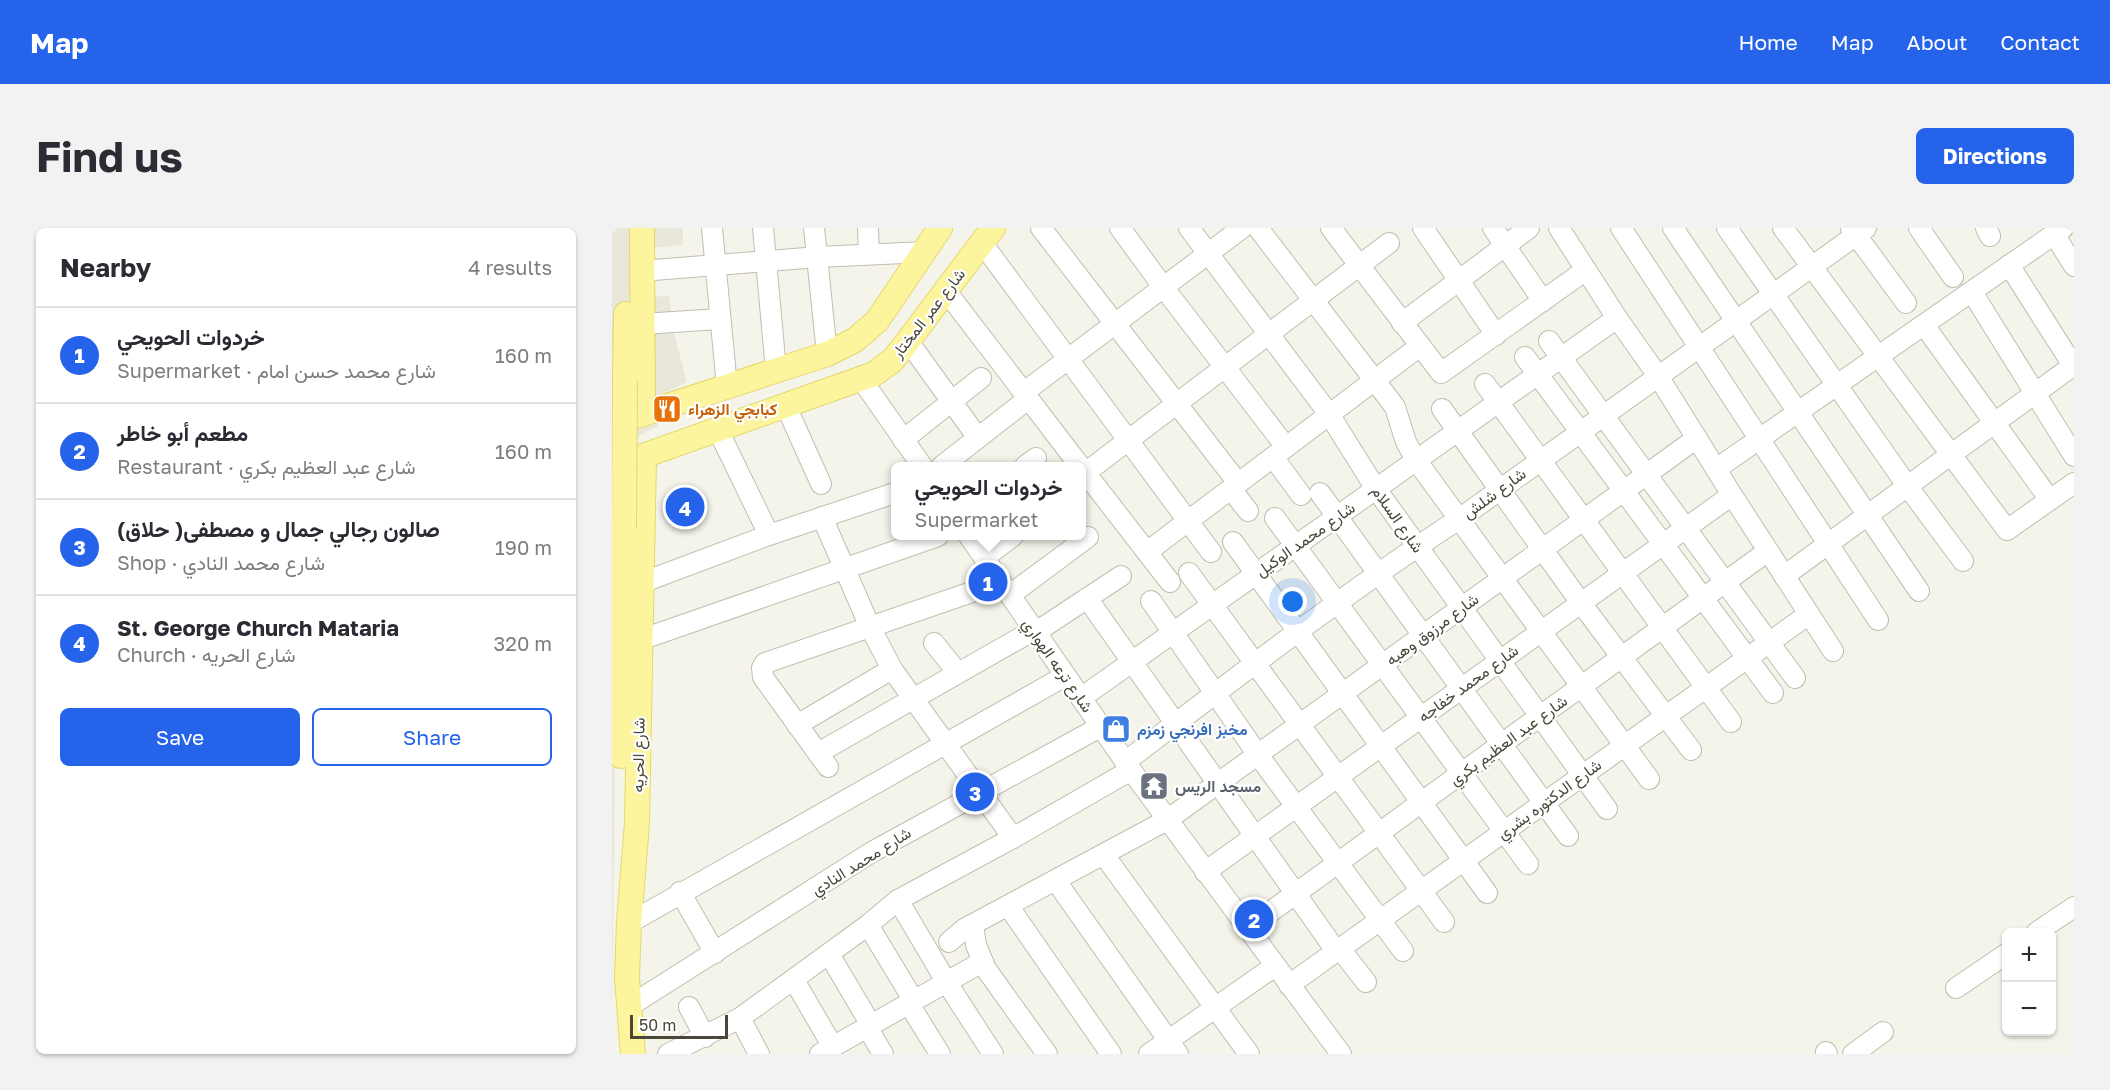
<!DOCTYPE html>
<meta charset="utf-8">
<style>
:root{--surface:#fff;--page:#f2f2f3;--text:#2b2b33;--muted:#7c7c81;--line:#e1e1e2;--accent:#2563eb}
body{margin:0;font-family:"Golos Text",Vazirmatn,sans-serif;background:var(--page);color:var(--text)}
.controls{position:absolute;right:18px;bottom:18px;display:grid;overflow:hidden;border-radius:9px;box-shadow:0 2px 4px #0004}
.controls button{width:54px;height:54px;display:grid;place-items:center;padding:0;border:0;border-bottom:2px solid var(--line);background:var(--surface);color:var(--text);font:30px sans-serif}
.scale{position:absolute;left:18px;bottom:15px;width:98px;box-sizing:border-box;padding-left:6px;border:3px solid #4a4739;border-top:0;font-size:16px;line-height:21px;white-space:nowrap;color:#4a4739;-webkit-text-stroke:4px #fff;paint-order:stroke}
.you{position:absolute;left:681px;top:374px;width:21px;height:21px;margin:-15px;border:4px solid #fff;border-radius:50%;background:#1a73e8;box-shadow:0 0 0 9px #1a73e833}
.badge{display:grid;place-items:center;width:39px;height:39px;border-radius:50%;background:var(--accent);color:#fff;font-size:20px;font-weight:700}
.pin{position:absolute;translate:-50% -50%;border:3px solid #fff;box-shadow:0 2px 6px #0006}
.popup{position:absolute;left:279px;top:234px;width:195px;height:78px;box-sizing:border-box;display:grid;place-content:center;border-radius:9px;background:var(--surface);filter:drop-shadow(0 2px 4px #0005);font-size:20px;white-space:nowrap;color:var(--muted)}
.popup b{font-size:22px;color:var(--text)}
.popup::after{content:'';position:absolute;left:50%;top:100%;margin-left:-12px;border:12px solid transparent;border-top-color:var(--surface)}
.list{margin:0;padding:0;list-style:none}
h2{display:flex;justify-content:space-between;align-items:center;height:78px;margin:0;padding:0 24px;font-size:26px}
h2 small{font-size:20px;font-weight:400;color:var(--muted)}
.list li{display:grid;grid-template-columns:39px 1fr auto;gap:18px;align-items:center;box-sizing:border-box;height:96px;padding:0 24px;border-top:2px solid var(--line)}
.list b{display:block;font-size:22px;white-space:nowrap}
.list p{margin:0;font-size:20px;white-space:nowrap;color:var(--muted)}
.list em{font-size:20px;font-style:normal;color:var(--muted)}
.actions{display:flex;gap:12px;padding:18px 24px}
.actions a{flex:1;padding:14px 0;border:2px solid var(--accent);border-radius:9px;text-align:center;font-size:21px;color:var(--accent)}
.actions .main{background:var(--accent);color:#fff}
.map{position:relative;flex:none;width:1462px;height:826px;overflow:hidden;border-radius:9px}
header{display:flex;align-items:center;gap:36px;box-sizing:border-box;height:84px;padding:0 30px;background:var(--accent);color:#fff}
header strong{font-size:28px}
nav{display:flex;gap:33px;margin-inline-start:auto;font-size:21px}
.intro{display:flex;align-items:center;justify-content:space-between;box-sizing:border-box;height:144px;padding:0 36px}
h1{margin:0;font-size:42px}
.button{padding:15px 27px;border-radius:9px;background:var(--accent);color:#fff;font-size:21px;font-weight:700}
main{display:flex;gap:36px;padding:0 36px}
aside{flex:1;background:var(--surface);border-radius:9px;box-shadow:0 2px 4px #0004}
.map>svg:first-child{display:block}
</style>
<header>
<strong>Map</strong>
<nav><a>Home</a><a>Map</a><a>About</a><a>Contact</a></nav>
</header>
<div class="intro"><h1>Find us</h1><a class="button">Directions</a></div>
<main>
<aside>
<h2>Nearby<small>4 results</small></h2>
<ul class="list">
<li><span class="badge">1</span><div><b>خردوات الحويحي</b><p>Supermarket · شارع محمد حسن امام</p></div><em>160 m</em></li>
<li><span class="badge">2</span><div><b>مطعم أبو خاطر</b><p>Restaurant · شارع عبد العظيم بكري</p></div><em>160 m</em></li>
<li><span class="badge">3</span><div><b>صالون رجالي جمال و مصطفى( حلاق)</b><p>Shop · شارع محمد النادي</p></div><em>190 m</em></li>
<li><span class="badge">4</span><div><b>St. George Church Mataria</b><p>Church · شارع الحريه</p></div><em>320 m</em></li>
</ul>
<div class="actions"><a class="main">Save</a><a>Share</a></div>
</aside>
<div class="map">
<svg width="1462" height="826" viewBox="0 0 1462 826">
<rect width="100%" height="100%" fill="#f5f4eb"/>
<path fill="#e9e7da" d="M0,0H71V17L35,20V69L57,68L62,106L75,154L46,168V198L7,218L0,783Z"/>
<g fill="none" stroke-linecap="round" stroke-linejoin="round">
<g stroke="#c1beae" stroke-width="22">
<g id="minor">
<path d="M100,0L115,159"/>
<path d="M151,0L164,142"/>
<path d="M202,0L215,126"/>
<path d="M256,0L257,26"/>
<path d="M429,0L626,255"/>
<path d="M508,0L552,60L674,219"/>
<path d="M577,0L717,186L764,261L995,581"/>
<path d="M646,0L783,179L794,214L804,232L1037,551"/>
<path d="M719,0L829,145L974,42"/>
<path d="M811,0L884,107"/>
<path d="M881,0L931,73"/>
<path d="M947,0L1005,90L1046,148L1120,267L1221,423"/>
<path d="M1009,0L1266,392"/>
<path d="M1061,0L1307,363"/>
<path d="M1115,0L1296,259L1351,333"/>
<path d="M1171,0L1395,302L1462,255"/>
<path d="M1239,0L1294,75"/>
<path d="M1307,0L1341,49"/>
<path d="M1374,0L1378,8"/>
<path d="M1442,6L1462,38"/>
<path d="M370,15L599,324"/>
<path d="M1397,37L1462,139"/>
<path d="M29,43L206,29L313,24"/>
<path d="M334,63L468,238"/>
<path d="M1360,64L1462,228"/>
<path d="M790,95L917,0"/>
<path d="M30,96L108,91"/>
<path d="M1312,97L1438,272"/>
<path d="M296,113L366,210"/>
<path d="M937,113L1183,450"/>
<path d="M913,129L1161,465"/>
<path d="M250,152L310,238"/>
<path d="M873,156L1119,494"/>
<path d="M411,165L630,0"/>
<path d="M174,178L209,256"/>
<path d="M830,181L969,375L1079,522"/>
<path d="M106,202L157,307"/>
<path d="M291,212L369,150"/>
<path d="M661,229L689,267"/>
<path d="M330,238L416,171"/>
<path d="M413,238L424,230"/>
<path d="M469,239L558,354"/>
<path d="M1104,241L1451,0"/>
<path d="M473,245L777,15"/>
<path d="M619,261L636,283"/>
<path d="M708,265L956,608"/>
<path d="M210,289L258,399L280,441L401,610"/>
<path d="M663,290L916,636"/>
<path d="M357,308L519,542L729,826"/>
<path d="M621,314L875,665"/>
<path d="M535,324L808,118"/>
<path d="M372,330L401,308"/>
<path d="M577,345L832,694"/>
<path d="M1172,348L1462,137"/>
<path d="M29,355L157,307L283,265"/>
<path d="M398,367L476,309"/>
<path d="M475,370L724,723"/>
<path d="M539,373L646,527L791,723"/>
<path d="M424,404L509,348"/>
<path d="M28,412L326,308"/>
<path d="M322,415L346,445"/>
<path d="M469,470L1005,90"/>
<path d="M185,497L280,441"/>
<path d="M206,525L422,402"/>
<path d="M513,534C622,451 732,366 847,291L1254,0"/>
<path d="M216,539L151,449L150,440L153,435L389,354"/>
<path d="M492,627L637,826"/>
<path d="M593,644L1120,267"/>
<path d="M444,653L566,826"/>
<path d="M68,664L103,725"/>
<path d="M286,672L335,755L381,826"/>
<path d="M397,679L499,826"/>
<path d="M17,695L453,448"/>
<path d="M256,697L302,773"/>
<path d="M361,697L364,717L374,741L435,826"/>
<path d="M636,700L1156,323"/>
<path d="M1425,704L1462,679"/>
<path d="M337,714L352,701L555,592L1085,210"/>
<path d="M728,721L754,754"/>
<path d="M217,726L259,797"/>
<path d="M182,752L221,819"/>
<path d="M677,757L1197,386"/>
<path d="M1344,760L1394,726"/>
<path d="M297,776L328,826"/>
<path d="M16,779L260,624L488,499"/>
<path d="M77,779L93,809"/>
<path d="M128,790L147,826"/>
<path d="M255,799L271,826"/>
<path d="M1214,824L1215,826"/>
<path d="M56,826L128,790L256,697L286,672L401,610L519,542"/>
<path d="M208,826L370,734"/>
<path d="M537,826L663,738"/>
<path d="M1241,826L1271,804"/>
</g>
</g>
<g stroke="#e2d86d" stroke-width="26">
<g id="major">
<path d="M30,0L31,186"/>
<path d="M13,153L14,86"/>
<path d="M0,196L215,126L243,112L265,93L328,0"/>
<path d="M0,239L262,146L281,132L296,113L381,0"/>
<path d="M9,528L12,301"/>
<path d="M21,826L15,750L17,695L25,595L32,228"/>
</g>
</g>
<use href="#minor" stroke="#fff" stroke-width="20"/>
<use href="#major" stroke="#fcf59e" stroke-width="24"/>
<g stroke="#e2d86d" stroke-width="26" stroke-linecap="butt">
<path id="major-bridge" d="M12,301L13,153"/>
</g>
<use href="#major-bridge" stroke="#fcf59e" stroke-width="24"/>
</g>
<defs>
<g id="restaurant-square" transform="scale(1.5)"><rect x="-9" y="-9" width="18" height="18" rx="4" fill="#e8710a" stroke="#fff"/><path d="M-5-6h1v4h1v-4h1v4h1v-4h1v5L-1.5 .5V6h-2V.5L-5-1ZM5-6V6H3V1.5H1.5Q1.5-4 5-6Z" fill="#fff"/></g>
<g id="shop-square" transform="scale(1.5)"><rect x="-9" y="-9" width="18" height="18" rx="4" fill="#3f7fe0" stroke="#fff"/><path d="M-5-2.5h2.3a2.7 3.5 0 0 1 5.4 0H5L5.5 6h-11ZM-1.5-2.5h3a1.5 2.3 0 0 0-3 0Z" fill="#fff"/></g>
<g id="temple-square" transform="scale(1.5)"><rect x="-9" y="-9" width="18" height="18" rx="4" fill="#6b7280" stroke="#fff"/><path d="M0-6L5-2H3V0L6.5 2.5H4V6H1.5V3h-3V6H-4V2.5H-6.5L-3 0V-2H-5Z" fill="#fff"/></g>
</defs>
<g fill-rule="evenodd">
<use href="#restaurant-square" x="55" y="181"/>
<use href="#shop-square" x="504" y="501"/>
<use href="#temple-square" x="542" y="558"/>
</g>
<g text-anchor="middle" stroke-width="4.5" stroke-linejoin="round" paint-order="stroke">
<g font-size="16" fill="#4a4739" stroke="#fff">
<text transform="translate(316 85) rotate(-52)" y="6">شارع عمر المختار</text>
<text transform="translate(882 265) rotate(-36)" y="6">شارع شلش</text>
<text transform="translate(786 291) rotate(55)" y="6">شارع السلام</text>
<text transform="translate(693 311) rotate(-35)" y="6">شارع محمد الوكيل</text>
<text transform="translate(820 401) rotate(-36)" y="6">شارع مرزوق وهبه</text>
<text transform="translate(446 437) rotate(55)" y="6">شارع ترعه الهواري</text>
<text transform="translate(856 455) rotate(-36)" y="6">شارع محمد خفاجه</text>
<text transform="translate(896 512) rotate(-36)" y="6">شارع عبد العظيم بكري</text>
<text transform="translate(26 527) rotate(-89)" y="6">شارع الحريه</text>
<text transform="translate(937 571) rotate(-36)" y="6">شارع الدكتوره بشري</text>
<text transform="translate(249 633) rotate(-32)" y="6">شارع محمد النادي</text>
</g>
<g font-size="16" font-weight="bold" fill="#c56008" stroke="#fff" text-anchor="start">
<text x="76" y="187">كبابجي الزهراء</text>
</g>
<g font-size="16" font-weight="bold" fill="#366cbe" stroke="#fff" text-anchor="start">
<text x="525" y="507">مخبز افرنجي زمزم</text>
</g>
<g font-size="16" font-weight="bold" fill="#5b616d" stroke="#fff" text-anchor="start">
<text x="563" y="564">مسجد الريس</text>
</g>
</g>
</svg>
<div class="controls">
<button>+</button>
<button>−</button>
</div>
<div class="scale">50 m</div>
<div class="you"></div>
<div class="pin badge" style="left:376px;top:354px">1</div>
<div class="popup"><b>خردوات الحويحي</b>Supermarket</div>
<div class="pin badge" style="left:642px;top:691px">2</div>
<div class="pin badge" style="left:363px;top:564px">3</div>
<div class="pin badge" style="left:73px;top:279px">4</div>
</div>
</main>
